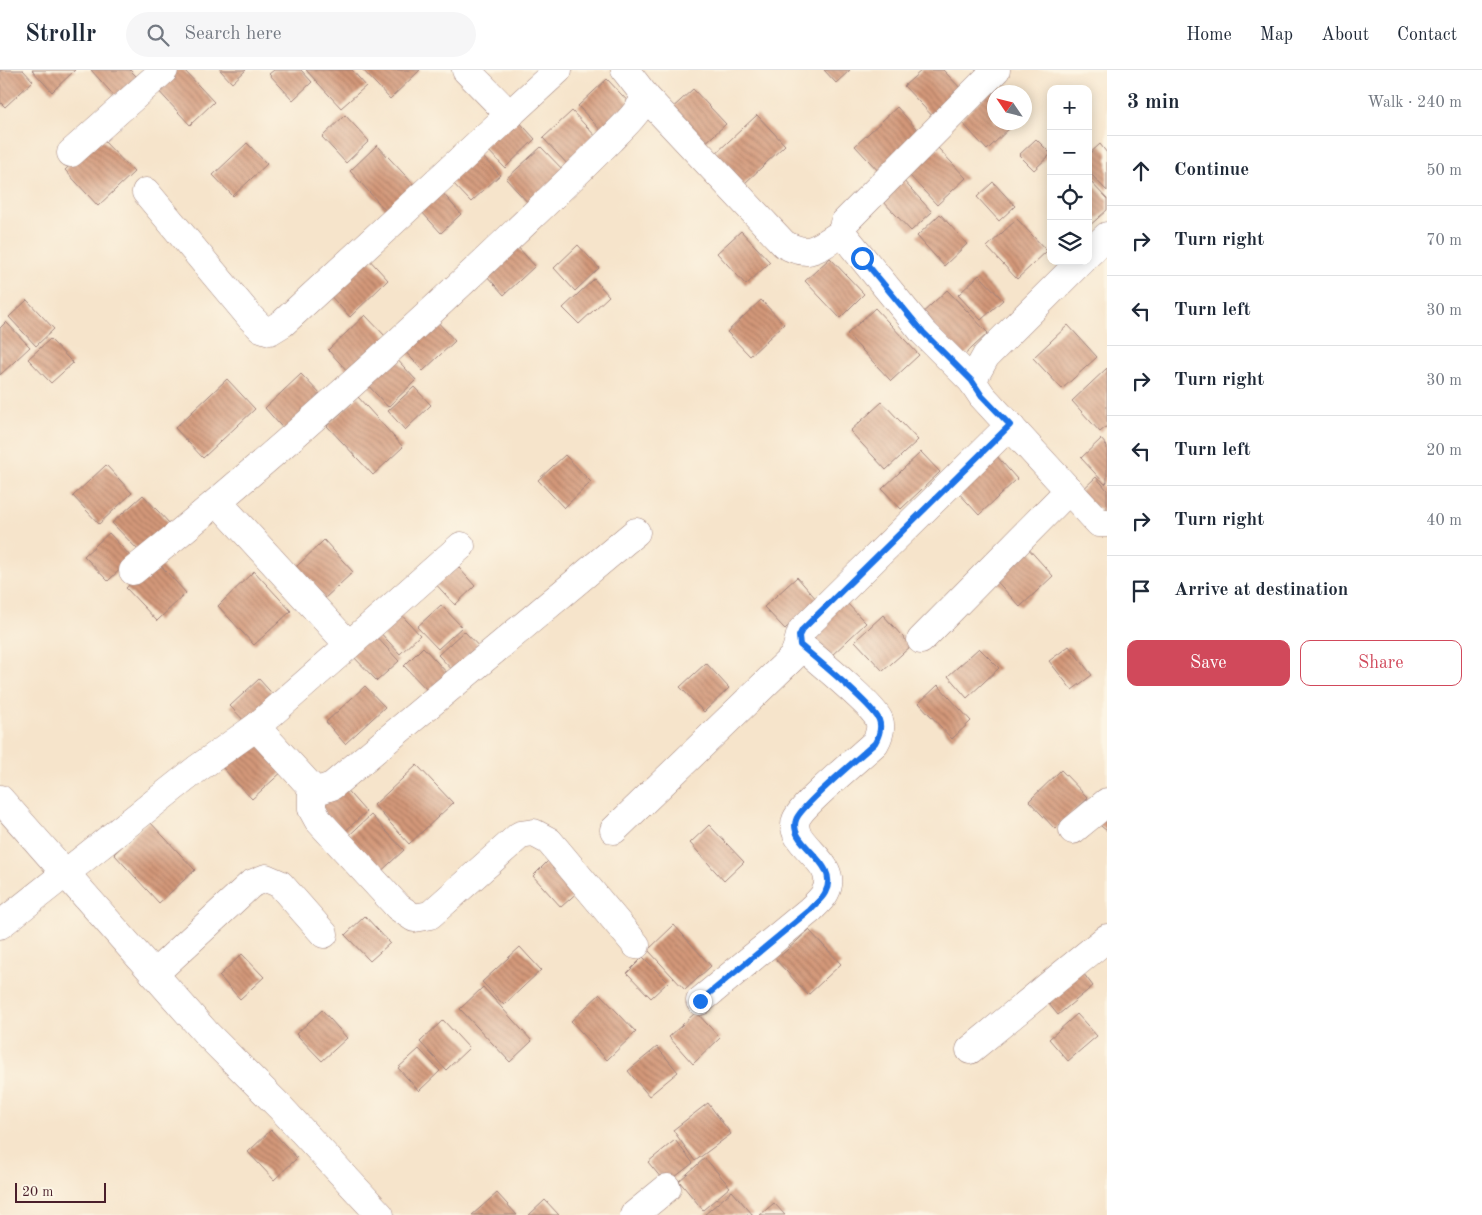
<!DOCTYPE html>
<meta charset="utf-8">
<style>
:root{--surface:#fff;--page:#f6f6f7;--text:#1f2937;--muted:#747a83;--line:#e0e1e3;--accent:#d1495b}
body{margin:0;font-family:"Old Standard TT",serif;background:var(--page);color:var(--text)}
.controls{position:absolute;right:15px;top:15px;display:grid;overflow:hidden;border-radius:10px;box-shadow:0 2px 12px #0003}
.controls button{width:45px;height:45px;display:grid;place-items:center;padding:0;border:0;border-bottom:1px solid var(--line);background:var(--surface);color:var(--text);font:25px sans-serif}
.compass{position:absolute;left:987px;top:15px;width:45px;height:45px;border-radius:50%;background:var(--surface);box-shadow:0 2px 12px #0003;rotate:305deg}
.scale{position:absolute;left:15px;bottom:12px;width:91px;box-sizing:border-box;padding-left:5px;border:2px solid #4a1f2b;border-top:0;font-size:14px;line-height:18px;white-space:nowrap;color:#4a1f2b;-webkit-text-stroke:4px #fcf5e5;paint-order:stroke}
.stop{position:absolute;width:15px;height:15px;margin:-11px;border:4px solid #1a73e8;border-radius:50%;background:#fff}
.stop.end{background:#1a73e8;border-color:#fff;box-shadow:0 1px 5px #0008}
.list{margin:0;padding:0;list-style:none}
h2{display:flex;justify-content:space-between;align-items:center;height:65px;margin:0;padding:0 20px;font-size:21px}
h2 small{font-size:16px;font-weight:400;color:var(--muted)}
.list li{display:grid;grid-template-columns:32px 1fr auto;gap:15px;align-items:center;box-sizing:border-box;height:70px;padding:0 20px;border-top:1px solid var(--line)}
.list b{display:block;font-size:19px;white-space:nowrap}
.list em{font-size:16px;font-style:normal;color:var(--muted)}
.actions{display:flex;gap:10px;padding:15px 20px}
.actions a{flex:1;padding:11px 0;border:1px solid var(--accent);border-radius:10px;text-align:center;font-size:18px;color:var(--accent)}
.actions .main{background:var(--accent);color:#fff}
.icon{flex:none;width:28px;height:28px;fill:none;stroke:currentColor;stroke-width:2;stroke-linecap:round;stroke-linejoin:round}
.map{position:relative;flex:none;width:1107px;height:1145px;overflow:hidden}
header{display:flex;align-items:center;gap:30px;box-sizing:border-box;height:70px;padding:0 25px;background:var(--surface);border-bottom:1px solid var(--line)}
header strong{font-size:24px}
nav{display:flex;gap:28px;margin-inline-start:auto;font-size:18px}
.search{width:350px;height:45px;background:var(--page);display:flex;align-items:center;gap:12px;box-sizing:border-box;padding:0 18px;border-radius:28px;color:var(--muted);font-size:19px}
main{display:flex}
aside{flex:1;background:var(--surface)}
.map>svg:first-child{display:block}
</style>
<header>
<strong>Strollr</strong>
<div class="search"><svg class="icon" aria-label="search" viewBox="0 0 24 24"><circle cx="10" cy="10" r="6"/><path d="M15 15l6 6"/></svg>Search here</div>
<nav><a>Home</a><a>Map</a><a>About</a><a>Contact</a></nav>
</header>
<main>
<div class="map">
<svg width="1107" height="1145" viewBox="0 0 1107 1145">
<defs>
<pattern id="building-back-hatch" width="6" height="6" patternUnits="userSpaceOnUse" patternTransform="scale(1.25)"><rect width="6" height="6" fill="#d39879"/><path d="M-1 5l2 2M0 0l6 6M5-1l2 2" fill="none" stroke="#ad7b63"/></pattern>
</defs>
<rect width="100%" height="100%" fill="#fcf5e5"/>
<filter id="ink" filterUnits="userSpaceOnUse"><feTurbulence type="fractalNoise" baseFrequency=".02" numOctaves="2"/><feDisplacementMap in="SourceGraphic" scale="10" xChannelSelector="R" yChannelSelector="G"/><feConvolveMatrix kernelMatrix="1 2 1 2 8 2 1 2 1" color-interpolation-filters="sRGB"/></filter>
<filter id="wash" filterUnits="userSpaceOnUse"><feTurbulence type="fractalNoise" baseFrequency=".0096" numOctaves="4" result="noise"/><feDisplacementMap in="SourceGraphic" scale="20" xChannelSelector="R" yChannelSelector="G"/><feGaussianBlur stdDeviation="1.12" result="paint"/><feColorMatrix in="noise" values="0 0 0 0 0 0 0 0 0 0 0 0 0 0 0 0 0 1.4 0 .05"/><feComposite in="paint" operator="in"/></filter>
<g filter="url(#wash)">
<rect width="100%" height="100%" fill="#f6e4cb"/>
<g id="blocks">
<g fill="url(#building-back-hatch)">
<path d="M0,0H23L33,11L5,37L0,32Z"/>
<path d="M32,0H75L52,22Z"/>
<path d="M91,0H130L140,10L118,30Z"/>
<path d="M174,0H184L214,32L190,55L155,17Z"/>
<path d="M220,0H246L232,13Z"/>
<path d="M274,0H301L312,12L293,30L269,4Z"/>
<path d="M306,0H352L366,16L341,38Z"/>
<path d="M363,0H420L390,29Z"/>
<path d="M824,0H850L836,13Z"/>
<path d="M922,0H943L966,24L937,51L904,16Z"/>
<path d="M607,9L634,38L605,65L578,36Z"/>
<path d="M996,16L1002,22H994V52H1016L987,80L960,50Z"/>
<path d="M693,19L726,54L701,77L668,42Z"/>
<path d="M897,37L922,65L881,104L855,76Z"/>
<path d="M572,41L599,70L570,97L543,68Z"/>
<path d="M345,45L369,71L346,93L322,67Z"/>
<path d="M757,45L785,75L742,116L714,85Z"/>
<path d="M515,47L535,69L505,98L484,76Z"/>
<path d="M100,67L134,102L98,136L65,100Z"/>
<path d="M1036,69L1051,84L1034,100L1019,85Z"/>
<path d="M247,73L267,94L233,126L213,105Z"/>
<path d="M1100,74L1107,83V121L1088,101V85Z"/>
<path d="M377,75L416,117L388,143L350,101Z"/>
<path d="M541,77L565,102L530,135L506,109Z"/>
<path d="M938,78L966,108L937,135L909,105Z"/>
<path d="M480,84L500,105L471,132L451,111Z"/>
<path d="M901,108L932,142L911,161L880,128Z"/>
<path d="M1088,109L1107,129V140L1088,157Z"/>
<path d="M993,112L1015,136L999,151L977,127Z"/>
<path d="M441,121L461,144L441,163L420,140Z"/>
<path d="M940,144L967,174L944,196L917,166Z"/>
<path d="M1017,149L1047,181L1017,209L987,177Z"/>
<path d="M741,161L770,192L746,215L717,183Z"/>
<path d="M516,175L535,196L504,225L485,204Z"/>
<path d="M578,175L599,198L575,221L554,198Z"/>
<path d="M365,185L388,210L350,247L326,221Z"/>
<path d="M830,188L864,224L840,248L805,211Z"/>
<path d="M979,205L1003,230L981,250L958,225Z"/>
<path d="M594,209L609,226L579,254L563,238Z"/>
<path d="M947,220L988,263L957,292L917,248Z"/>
<path d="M27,230L54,259L36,276L9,247Z"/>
<path d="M761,230L784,254L750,286L727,262Z"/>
<path d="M875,238L919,285L891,311L847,264Z"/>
<path d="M365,245L388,269L350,304L328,280Z"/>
<path d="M435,249L455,271L423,301L403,279Z"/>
<path d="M6,252L30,277L0,305V258Z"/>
<path d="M1068,255L1097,287L1062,319L1033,288Z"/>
<path d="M50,269L73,293L51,313L28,289Z"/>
<path d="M393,285L416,310L388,337L365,312Z"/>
<path d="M1107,298V356L1100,362L1072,331Z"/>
<path d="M301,304L323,327L286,362L265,338Z"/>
<path d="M227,309L255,339L203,388L175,358Z"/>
<path d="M414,317L431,335L405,360L388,341Z"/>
<path d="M358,327L403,377L373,405L327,356Z"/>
<path d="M882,332L918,370L886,400L850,361Z"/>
<path d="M1101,369L1107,376V412L1105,414L1081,388Z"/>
<path d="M921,382L940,402L901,439L882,419Z"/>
<path d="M995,384L1017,409L979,445L956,420Z"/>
<path d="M565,385L591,412L564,438L538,410Z"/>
<path d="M106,395L132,423L99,454L73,426Z"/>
<path d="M1096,407L1107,420V443L1077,425Z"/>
<path d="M143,425L171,455L141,483L112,453Z"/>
<path d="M109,463L132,488L108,511L84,486Z"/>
<path d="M324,470L353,502L324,529L295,498Z"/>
<path d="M1026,476L1053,506L1020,537L993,507Z"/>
<path d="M156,490L186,523L157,551L126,518Z"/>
<path d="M452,490L475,516L455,535L432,510Z"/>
<path d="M254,501L291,541L254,575L218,536Z"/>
<path d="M797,507L817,530L785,559L764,537Z"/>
<path d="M844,530L866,553L830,587L808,564Z"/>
<path d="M441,535L462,557L438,579L417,557Z"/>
<path d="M396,539L420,565L400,584L376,558Z"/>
<path d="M883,545L911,576L883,601L855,571Z"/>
<path d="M464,561L485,583L459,607L438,585Z"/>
<path d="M372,562L399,591L377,611L350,583Z"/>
<path d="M1069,576L1092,605L1072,620L1049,591Z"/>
<path d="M423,577L449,605L430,623L404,596Z"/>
<path d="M979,578L999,598L967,628L948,606Z"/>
<path d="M706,593L729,618L704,642L680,617Z"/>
<path d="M259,609L277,629L249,656L230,636Z"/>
<path d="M938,615L971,651L952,669L919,633Z"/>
<path d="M365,616L385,637L345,674L326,652Z"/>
<path d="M254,667L284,700L252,729L222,697Z"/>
<path d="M417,695L453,733L409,774L374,735Z"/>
<path d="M1061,700L1088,728L1055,759L1029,731Z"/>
<path d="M343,716L366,742L340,766L316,740Z"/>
<path d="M1107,739V761L1096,752Z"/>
<path d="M371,745L404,780L375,807L342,772Z"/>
<path d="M149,751L195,800L159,833L114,784Z"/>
<path d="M709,755L744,792L724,811L690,773Z"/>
<path d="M551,788L580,820L561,837L533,806Z"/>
<path d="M365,846L390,873L370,891L345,865Z"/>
<path d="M674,855L711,896L685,920L648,880Z"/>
<path d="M809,860L841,894L808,925L776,890Z"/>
<path d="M520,877L541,900L504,935L482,912Z"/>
<path d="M242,884L264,907L240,929L219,906Z"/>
<path d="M643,887L668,912L651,928L627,903Z"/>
<path d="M1080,899L1093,916L1058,945L1044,928Z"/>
<path d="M483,917L532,971L510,992L460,939Z"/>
<path d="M600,924L636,962L607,990L571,951Z"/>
<path d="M322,940L347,968L322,991L296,964Z"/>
<path d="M696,942L720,968L693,994L669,967Z"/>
<path d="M1077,944L1097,966L1068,991L1049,969Z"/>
<path d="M443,950L469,978L446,1000L420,972Z"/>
<path d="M657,977L678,1002L649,1026L628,1001Z"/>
<path d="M419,979L440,1001L419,1021L398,998Z"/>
<path d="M708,1033L731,1064L695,1091L673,1060Z"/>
<path d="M271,1060L297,1088L274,1110L248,1082Z"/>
<path d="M675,1070L693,1093L666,1114L648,1092Z"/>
<path d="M705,1088L730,1117L703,1140L679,1111Z"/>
<path d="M732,1121L753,1145H704Z"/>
<path d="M497,1123L517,1145H472Z"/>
<path d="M545,1130L559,1145H529Z"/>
<path d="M774,1133L785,1145H760Z"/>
</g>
</g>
</g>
<g filter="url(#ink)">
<use href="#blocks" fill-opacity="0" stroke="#a0827b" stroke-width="1"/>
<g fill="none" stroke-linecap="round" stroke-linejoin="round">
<g stroke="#a0827b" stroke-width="29">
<g id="minor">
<path d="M466,0L510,45"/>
<path d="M646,27L784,174C811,189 818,177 842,163"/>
<path d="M71,83L164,0"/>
<path d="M146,122L251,248L261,258L270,261L283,253L558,0"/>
<path d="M1088,184L1107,166"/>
<path d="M1081,191L986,286L972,311L982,326L1099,453H1107"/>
<path d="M972,311L923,262L842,163L844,153L996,0"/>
<path d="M218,432L348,574"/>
<path d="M133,501C271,390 401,272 529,149C556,123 583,97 610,70C623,57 637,44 646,27L625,0"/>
<path d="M921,570L1069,420"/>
<path d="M256,657L312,718L320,720L332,716L636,462"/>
<path d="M312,718V739L318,750L398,837L414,848L430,845L520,765L534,763L549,771L636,875"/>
<path d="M0,729L207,964L279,1036L380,1145"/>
<path d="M614,760L792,588C799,578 797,571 802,560L1010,355"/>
<path d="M1073,760L1107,732"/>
<path d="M0,855L197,699L256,657L461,476"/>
<path d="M154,904L251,814L266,808L280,814L324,864"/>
<path d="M700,931L810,840C815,835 822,829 825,823C842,792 787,775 796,750C800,736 861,686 875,673C879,666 882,658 879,650C874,636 815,588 800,575"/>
<path d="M970,980L1107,868"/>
<path d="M634,1145L667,1118"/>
</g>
</g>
<use href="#minor" stroke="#fff" stroke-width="28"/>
</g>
</g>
<g fill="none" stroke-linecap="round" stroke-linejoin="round" filter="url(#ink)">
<path stroke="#1a73e8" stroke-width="6" d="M700,931L810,840C815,834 822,829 825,823C842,792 787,775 796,750C800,736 861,686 875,673C879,666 882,658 879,650C874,636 815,588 800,575L799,566L802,560L1010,355L982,326L972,311L923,262L862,188"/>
</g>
</svg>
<div class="controls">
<button>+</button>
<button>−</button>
<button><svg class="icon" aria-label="locate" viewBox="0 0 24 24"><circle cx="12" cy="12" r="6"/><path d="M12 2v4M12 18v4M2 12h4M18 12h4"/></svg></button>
<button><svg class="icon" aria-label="layers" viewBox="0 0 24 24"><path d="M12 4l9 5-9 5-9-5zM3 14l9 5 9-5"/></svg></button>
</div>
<svg class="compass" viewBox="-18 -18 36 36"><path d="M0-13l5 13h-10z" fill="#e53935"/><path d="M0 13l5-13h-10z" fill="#747a83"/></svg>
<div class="scale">20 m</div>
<div class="stop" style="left:862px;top:188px"></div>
<div class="stop end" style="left:700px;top:931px"></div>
</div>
<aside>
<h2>3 min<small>Walk · 240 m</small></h2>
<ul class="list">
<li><svg class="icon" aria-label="ahead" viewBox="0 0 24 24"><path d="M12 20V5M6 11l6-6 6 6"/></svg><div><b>Continue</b></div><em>50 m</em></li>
<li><svg class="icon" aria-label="right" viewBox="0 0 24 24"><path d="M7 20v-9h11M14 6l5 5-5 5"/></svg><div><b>Turn right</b></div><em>70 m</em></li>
<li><svg class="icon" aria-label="left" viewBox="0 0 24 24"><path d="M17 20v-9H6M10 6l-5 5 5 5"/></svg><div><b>Turn left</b></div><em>30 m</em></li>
<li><svg class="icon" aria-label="right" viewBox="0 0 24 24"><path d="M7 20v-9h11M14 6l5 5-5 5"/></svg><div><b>Turn right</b></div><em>30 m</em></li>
<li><svg class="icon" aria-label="left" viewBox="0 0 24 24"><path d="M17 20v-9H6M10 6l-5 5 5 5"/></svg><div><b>Turn left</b></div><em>20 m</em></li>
<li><svg class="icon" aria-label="right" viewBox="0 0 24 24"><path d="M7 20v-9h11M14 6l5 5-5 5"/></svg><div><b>Turn right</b></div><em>40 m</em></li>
<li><svg class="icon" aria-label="arrive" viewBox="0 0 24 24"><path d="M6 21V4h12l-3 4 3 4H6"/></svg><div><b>Arrive at destination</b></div></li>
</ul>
<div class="actions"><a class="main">Save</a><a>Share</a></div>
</aside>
</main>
